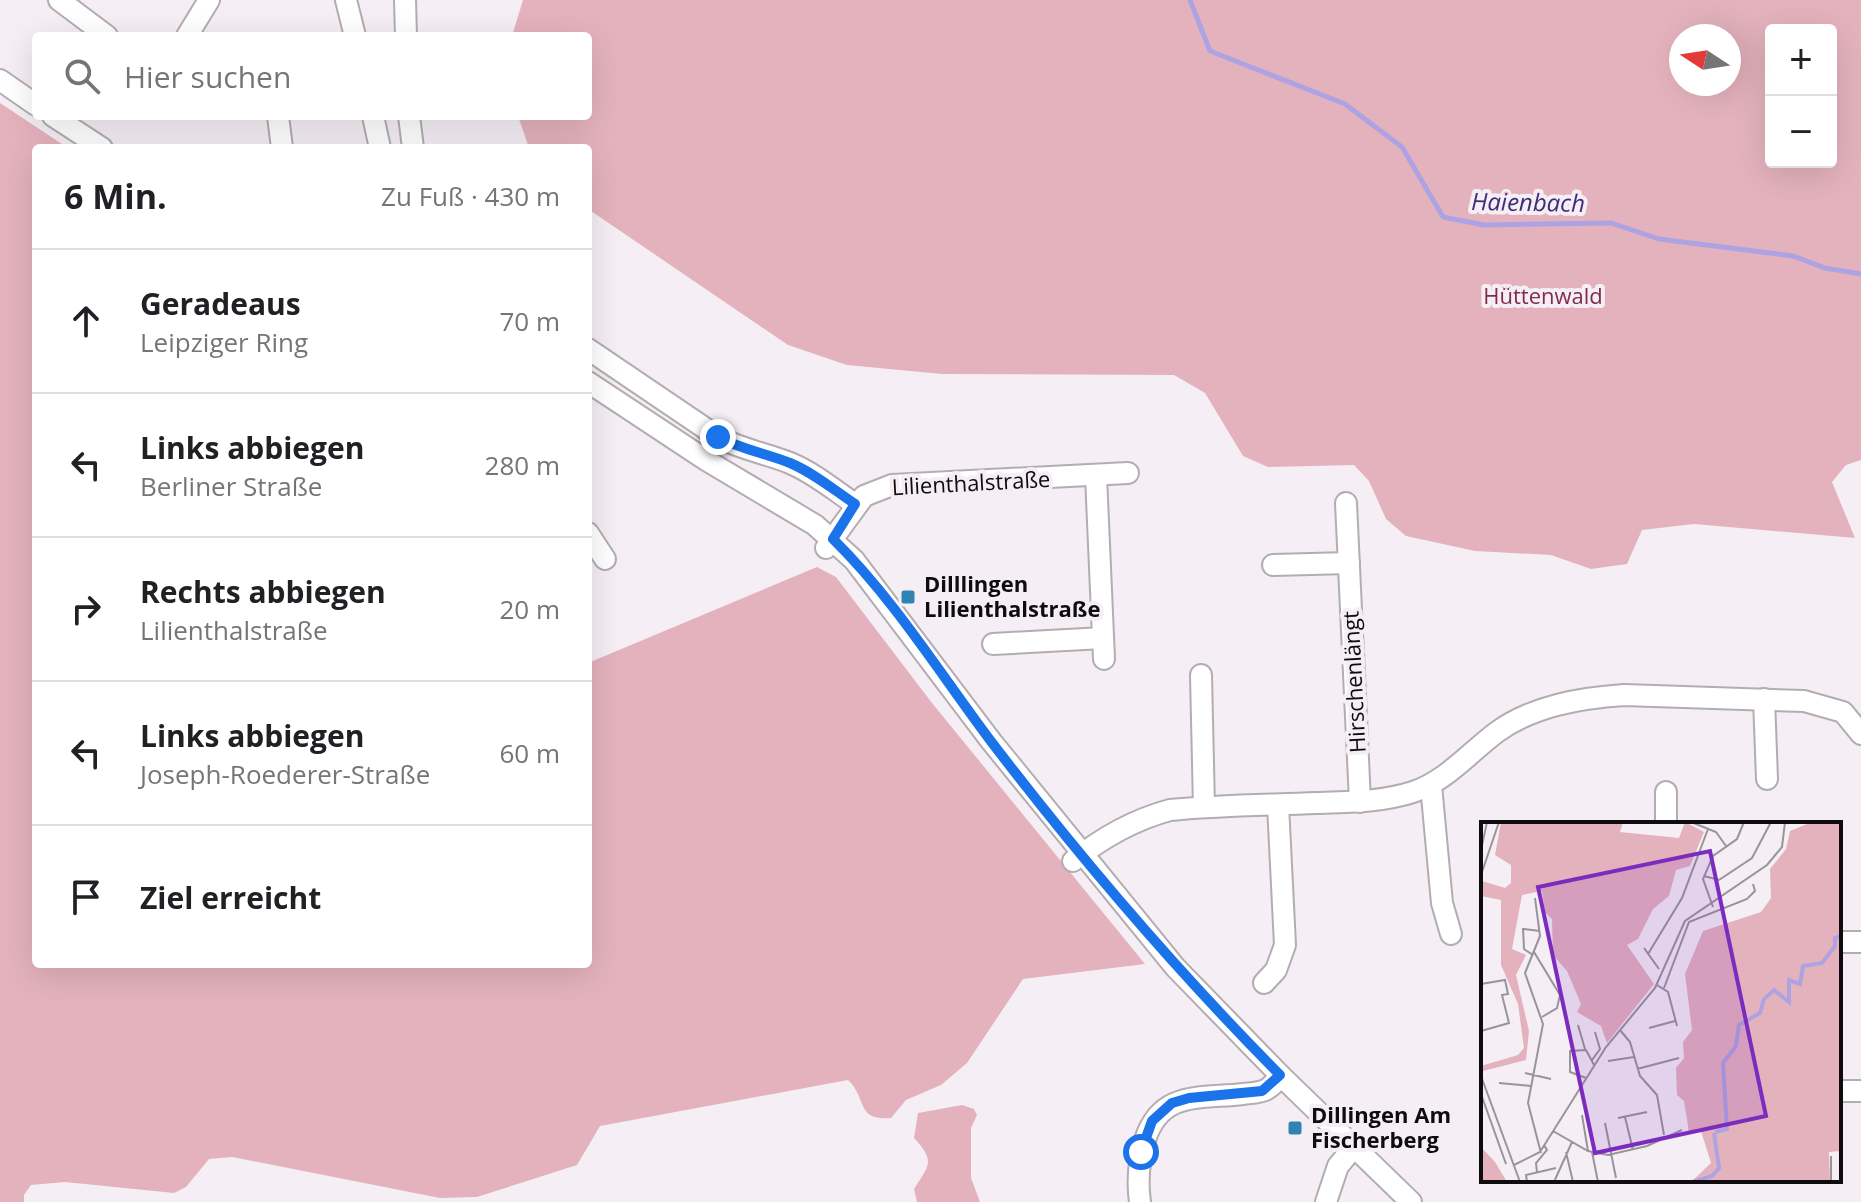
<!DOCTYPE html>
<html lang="de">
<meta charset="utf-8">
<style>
:root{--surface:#fff;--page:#f2f2f2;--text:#202124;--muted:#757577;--line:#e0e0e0}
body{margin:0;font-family:"Open Sans",sans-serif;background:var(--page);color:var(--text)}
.controls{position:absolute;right:24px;top:24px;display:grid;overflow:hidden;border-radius:8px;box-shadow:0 8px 32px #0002}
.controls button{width:72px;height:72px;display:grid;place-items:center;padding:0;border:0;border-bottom:2px solid var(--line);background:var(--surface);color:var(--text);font:40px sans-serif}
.compass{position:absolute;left:1669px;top:24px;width:72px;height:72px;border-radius:50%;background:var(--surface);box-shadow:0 8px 32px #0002;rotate:282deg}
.stop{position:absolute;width:24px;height:24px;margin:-18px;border:6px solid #1a73e8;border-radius:50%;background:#fff}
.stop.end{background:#1a73e8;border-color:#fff;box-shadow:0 2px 8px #0008}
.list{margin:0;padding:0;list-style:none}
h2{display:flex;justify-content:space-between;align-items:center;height:104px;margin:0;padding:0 32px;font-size:34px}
h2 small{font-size:26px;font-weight:400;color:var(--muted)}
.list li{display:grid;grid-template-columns:52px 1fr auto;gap:24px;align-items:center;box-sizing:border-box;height:144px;padding:0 32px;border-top:2px solid var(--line)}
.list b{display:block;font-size:30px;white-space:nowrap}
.list p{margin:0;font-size:26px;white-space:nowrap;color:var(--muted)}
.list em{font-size:26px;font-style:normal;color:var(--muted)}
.icon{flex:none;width:44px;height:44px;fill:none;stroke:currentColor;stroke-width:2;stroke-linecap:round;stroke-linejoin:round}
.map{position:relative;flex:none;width:1861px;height:1202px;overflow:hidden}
.search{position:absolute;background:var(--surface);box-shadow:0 8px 32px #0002;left:32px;top:32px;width:560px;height:88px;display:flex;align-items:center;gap:20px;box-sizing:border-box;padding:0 28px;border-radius:8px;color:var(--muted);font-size:30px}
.panel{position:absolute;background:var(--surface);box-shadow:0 8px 32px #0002;left:32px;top:144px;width:560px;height:824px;border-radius:8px}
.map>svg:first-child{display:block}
</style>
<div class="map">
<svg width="1861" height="1202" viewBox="0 0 1861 1202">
<rect width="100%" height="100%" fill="#f5eff5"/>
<g fill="#e4b2bd" fill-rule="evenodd">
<path d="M523,0H1861V460L1846,465L1832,482L1855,538L1694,524L1642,530L1627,564L1591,569L1551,555L1475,551L1406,536L1386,519L1369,481L1354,465L1268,467L1243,456L1205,393L1174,375L942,374L847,365L788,345L588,209V148H529L518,116H588V36H512ZM1831,30V162H1771V30ZM1681,36H1729V84H1681Z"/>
<path d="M0,103L68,148H36V964H588V663L817,567L836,577L932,703L1145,964L1023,979L967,1063L941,1085L906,1100L891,1118C855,1121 868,1099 848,1080L600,1126L577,1165L477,1197L440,1198L232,1157L209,1159L186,1187L174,1193L65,1182L31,1185L24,1195V1202H0Z"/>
<path d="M962,1105L974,1109L977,1115L971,1128V1178L980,1202H917L914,1189C929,1165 936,1162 914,1138L918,1113Z"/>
</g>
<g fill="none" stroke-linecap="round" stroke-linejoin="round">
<path stroke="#aea3e2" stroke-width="5" d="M1190,0L1210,51L1345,104L1402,147L1443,217L1484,225L1611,223L1659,239L1793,256L1825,268L1861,274"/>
<g stroke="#b3adb2" stroke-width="24">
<g id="minor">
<path d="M59,0L107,36"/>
<path d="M346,0L355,36"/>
<path d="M405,0L406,36"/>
<path d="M187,36L209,0"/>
<path d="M0,80L36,105"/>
<path d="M53,116L102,148"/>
<path d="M278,116L282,148"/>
<path d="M373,116L380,148"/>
<path d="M409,116L413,148"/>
<path d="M588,349L718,437C743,450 765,453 790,463C814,473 834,490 855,504"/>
<path d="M588,382L706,460L815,525L854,560L991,741L1175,967L1280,1075L1411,1202"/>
<path d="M1096,476L1104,659"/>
<path d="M1346,503L1360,802"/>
<path d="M588,533L605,559"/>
<path d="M826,548L864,496L892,485L1128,473"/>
<path d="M1273,565L1349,563"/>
<path d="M993,644L1103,638"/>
<path d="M1201,675L1204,807"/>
<path d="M1764,699L1767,779"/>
<path d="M1431,785L1442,903L1451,934"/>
<path d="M1666,824V792"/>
<path d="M1073,861C1103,837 1133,820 1170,810C1219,805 1268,805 1316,803C1349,802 1382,802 1413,792C1446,781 1469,753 1497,732C1533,706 1580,698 1624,695L1804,701L1843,712L1861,734"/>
<path d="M1839,942H1861"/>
<path d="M1264,983L1276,970L1285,945L1278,805"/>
<path d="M1839,1091H1861"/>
<path d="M1140,1202C1137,1181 1139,1160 1145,1140C1161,1090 1200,1099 1243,1094C1250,1093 1261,1093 1267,1089C1272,1086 1277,1080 1280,1075"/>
<path d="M1326,1202L1338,1166L1354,1147"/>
</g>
</g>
<use href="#minor" stroke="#fff" stroke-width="20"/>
</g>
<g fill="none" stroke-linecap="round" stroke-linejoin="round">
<path stroke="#1a73e8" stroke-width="10" d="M718,437C743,450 765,453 790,463C814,473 834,490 855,504L833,539C893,598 939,672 990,740C1080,858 1176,970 1280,1075L1262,1091L1189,1098L1172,1103L1152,1121L1141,1152"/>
</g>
<g fill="#2f84b3" stroke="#f5eff5" stroke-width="3">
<rect x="900" y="589" width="16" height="16" rx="4"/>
<rect x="1287" y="1120" width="16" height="16" rx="4"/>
</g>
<g text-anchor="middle" stroke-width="8" stroke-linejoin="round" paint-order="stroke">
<g font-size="22" fill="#832c47" stroke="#f5eff5">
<text x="1543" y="304">Hüttenwald</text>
</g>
<g font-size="22" fill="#0e0c0e" stroke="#f5eff5">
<text transform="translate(971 483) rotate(-3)" y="8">Lilienthalstraße</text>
<text transform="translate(1354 682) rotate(-93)" y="8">Hirschenlängt</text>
</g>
<g font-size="22" font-weight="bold" fill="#0e0c0e" stroke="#f5eff5" text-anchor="start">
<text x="924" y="592">Dilllingen<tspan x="924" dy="25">Lilienthalstraße</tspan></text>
<text x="1311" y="1123">Dillingen Am<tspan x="1311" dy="25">Fischerberg</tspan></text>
</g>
<g font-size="24" font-style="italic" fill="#412c77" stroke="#f5eff5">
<text transform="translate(1528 203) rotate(1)" y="8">Haienbach</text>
</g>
</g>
<g transform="translate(1481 822)">
<rect width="360" height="360" fill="#f5eff5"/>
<path d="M20,0H142L139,10L198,16L204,0L223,10L209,44L195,48L188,74L172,87L157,117L146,123L173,162L126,221L120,204L96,190L100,182L86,149L72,133L71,97L64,90L61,69L41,73L31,127L45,133L35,153L48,209L45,238L2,249L0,244L37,233L43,226L37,182L20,143V78L0,74L1,59L24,66L30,61V43L14,33ZM331,0H360V329L348,330L349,360H210L230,341L219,306L208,310L203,279L196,273L195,246L203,236L202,220L211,208L204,152L222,109L280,90L290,76L289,47L305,27L309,9ZM0,325L14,340L26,360H0Z" fill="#e4b2bd"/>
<path fill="none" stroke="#aea3e2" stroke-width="4" d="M234,310L246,307L242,241L255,224L258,203L279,191L283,177L293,168L308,180V158L319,162L322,144L341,141L354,124V116L360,114M212,360L231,354L238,346L233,311"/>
<path fill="none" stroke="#999499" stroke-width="2" d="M210,0L235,10L245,24M0,28L6,0M0,53L18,0M223,54L238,58L271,36L290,0M54,76L59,114L44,151L62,202L47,281L60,331M232,85L222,57L232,34L256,17L263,0M163,126L178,147M53,130L79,173L76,186L61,195M167,132L201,76L227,7M52,133L43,127L42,107L59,109M0,162L24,158L27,172L21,173L28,201L0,209M176,163L187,170L196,204M183,166L208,100L266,77L274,69L272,62M97,203L104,227M168,206L194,199M139,208L149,220L159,254L176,273L183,313M111,238L119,227L114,210M127,239L153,235M156,247L198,236M44,251L70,257M0,254L39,360M105,256L89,250V229L105,228L113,243M18,261L50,264M0,272L25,342M101,293L107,329M144,295L152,328M137,296L166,290M124,301L135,356M72,309L107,329L127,333L166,324L201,308M85,330L92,360M111,330L117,360M350,334V360M33,343L59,330L125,225L174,166L204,99L286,43L301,25L304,0M56,350L55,341L66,328L63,323M46,360L45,353L75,346M73,360L91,320"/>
<path fill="#7b2cbf" fill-opacity="0.15" stroke="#7b2cbf" stroke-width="4" d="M229,29L285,294L114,331L57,65Z"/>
<rect width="360" height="360" fill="none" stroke="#0e0c0e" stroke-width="4"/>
</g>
</svg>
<div class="controls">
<button>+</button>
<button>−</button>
</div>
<svg class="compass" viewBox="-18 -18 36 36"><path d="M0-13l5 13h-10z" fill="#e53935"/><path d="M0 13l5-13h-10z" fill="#757577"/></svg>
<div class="stop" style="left:1141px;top:1152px"></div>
<div class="stop end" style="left:718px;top:437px"></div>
<div class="search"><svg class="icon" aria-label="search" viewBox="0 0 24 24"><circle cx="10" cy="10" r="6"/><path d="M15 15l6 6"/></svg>Hier suchen</div>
<section class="panel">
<h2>6 Min.<small>Zu Fuß · 430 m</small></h2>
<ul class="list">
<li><svg class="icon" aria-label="ahead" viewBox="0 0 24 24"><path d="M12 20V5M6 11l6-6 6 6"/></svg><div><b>Geradeaus</b><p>Leipziger Ring</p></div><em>70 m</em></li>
<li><svg class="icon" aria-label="left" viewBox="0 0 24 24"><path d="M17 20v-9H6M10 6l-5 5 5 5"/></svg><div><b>Links abbiegen</b><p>Berliner Straße</p></div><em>280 m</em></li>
<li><svg class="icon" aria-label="right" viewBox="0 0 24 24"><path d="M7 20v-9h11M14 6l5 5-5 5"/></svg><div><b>Rechts abbiegen</b><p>Lilienthalstraße</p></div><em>20 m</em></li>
<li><svg class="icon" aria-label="left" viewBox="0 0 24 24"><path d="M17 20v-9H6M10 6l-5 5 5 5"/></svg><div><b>Links abbiegen</b><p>Joseph-Roederer-Straße</p></div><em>60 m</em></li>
<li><svg class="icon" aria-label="arrive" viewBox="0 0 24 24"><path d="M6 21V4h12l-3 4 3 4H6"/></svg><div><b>Ziel erreicht</b></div></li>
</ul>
</section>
</div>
